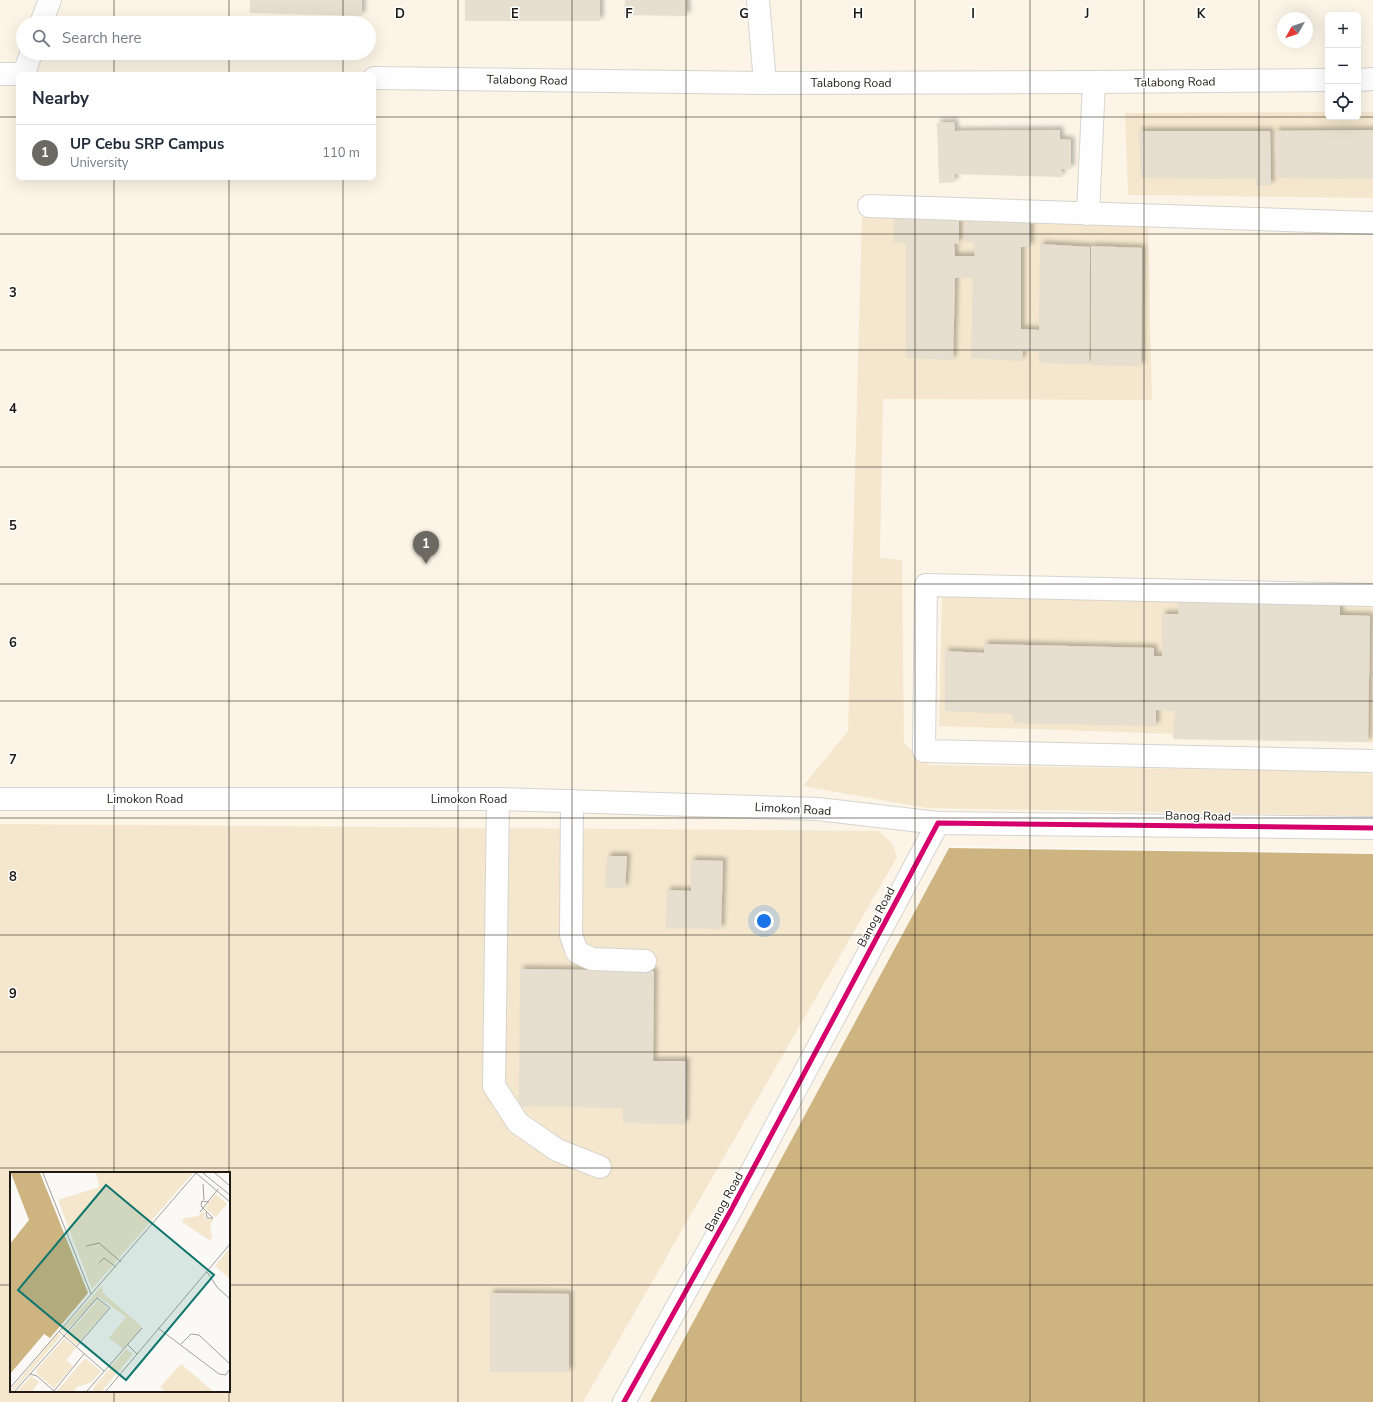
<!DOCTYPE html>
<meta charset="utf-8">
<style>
:root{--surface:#fff;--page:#f6f6f7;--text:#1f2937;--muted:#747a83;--line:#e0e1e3;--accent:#6c6963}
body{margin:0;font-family:"Nunito Sans",sans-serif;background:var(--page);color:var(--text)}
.controls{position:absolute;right:12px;top:12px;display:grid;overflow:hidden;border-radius:6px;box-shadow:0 4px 16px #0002}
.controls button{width:36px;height:36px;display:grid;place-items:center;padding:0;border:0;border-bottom:1px solid var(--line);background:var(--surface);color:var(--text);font:20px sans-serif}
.compass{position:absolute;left:1277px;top:12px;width:36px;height:36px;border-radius:50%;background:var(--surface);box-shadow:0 4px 16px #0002;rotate:230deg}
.you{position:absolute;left:764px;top:921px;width:14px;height:14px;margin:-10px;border:3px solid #fff;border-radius:50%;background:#1a73e8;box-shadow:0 0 0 6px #1a73e833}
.badge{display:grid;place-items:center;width:26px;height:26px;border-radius:50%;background:var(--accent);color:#fff;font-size:13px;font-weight:700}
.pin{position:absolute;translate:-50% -33px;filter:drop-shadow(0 1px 2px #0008)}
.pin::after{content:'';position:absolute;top:21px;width:14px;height:12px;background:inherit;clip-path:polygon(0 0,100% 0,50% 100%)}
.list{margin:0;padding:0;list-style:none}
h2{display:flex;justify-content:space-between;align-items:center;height:52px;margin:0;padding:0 16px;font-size:17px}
h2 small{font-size:13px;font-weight:400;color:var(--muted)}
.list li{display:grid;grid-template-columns:26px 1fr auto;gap:12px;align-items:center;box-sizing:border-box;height:56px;padding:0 16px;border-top:1px solid var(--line)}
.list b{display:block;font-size:15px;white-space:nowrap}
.list p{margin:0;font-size:13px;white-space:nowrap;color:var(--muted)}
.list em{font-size:13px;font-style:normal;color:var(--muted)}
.icon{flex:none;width:22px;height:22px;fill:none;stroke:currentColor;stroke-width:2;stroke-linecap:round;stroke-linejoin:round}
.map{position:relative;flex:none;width:1373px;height:1402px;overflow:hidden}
.search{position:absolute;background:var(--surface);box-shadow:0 4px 16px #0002;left:16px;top:16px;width:360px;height:44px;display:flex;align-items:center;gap:10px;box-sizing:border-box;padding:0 14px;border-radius:22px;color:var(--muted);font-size:15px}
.panel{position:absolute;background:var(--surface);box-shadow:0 4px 16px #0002;left:16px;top:72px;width:360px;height:108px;border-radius:6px}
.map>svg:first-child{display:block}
</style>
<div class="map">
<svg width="1373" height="1402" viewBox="0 0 1373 1402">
<defs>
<filter id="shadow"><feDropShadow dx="3.5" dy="-3.5" stdDeviation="2" flood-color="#0004"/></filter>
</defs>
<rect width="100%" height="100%" fill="#fbf9f5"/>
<path fill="#fcf5e7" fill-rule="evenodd" d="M0,0H1373V853L949,846L653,1402H0ZM1328,15H1358V117H1328ZM1283,18H1307V42H1283ZM23,23H369V53H23ZM18,74H374V178H18ZM11,1173H229V1391H11Z"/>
<g fill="#f4e7cd" fill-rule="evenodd">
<path d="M1328,112V117H1358V112H1373V198L1128,195L1125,113Z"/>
<path d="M862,214L1148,224L1152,400L883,399L880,558L902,560L904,743L930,765L1373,772V816L926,808L803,786L848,731Z"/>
<path d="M942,594L1373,606V742L1173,739L1174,734L939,726Z"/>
<path d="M0,824L879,831L892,843L897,857L583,1402H0ZM11,1173H229V1391H11Z"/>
</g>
<path fill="#ceb480" d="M949,848L1373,854V1402H650Z"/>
<g fill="#e6dece" filter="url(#shadow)">
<path d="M250,0H362V16L250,13Z"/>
<rect x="465" y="0" width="135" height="21"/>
<path d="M625,0H686L687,16L624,15Z"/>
<path d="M954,122L955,131L1060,130V139L1071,140V169H1061L1062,177L955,174V182L939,183L937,123Z"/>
<path d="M1373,130V179L1277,178L1275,131Z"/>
<path d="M1139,131H1270L1271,185L1256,186V179L1141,178Z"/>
<path d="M894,215L959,218V244L954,243L955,256H975L974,242H965L964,217L1030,220V247H1021V329L1039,330L1040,244L1090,247L1089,364L1039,363V351H1023L1022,361L971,358L973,278H955L953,360L906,358V243L894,242Z"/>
<path d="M1091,246L1142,248L1141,366L1091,365Z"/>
<path d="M1177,599L1340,603V615L1370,616L1368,742L1173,739L1175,711L1156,710V726L1014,723L1012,714L945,711V651L984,653V644L1154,648V656H1162V614H1179Z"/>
<path d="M607,856H627L625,888H605Z"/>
<path d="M691,860L723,861L721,929L666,928L667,890L691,891Z"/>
<path d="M520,969L654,971L653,1061H686L685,1124L623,1123V1108L519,1106Z"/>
<path d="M490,1293L569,1294V1372H490Z"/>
</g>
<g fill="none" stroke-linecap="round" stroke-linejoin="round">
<g stroke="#d7d4ce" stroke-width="24">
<g id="minor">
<path d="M758,0L765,83"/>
<path d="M41,23L50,0"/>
<path d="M0,74H18"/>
<path d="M24,74L31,53"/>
<path d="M374,78L765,83L1094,82L1328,80"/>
<path d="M1358,80L1373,79"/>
<path d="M869,206L1373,223"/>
<path d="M1088,214L1094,82"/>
<path d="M1373,595L926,585L924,751L1373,761"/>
<path d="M0,799H498L818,809L938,823L1373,828"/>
<path d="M498,799L494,1086L518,1123L557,1150L600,1167"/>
<path d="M572,801L571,935L577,952L592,959L645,961"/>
<path d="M624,1402L730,1212L938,823"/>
</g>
</g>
<use href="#minor" stroke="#fefefe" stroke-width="22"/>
<g stroke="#fff" stroke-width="8">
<path id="cycleway" d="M624,1402L730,1212L938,823L1373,828"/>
</g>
<use href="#cycleway" stroke="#d6006c" stroke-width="5"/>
</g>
<path fill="none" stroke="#1f1b14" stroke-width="1" stroke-opacity="0.55" d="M114,0V23M229,0V23M343,0V23M458,0V1402M572,0V1402M686,0V1402M801,0V1402M915,0V1402M1030,0V1402M1144,0V1402M1259,0V1402M114,53V74M229,53V74M343,53V74M0,117H18M374,117H1328M1358,117H1373M114,178V1173M229,178V1173M343,178V1402M0,234H1373M0,350H1373M0,467H1373M0,584H1373M0,701H1373M0,818H1373M0,935H1373M0,1052H1373M0,1168H1373M0,1285H11M229,1285H1373M114,1391V1402M229,1391V1402"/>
<g text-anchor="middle" stroke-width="3" stroke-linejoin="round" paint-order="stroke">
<g font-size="12" fill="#1f1b14" stroke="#fff">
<text transform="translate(527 80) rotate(1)" y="4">Talabong Road</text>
<text transform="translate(1175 82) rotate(-1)" y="4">Talabong Road</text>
<text x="851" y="87">Talabong Road</text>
<text x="145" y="803">Limokon Road</text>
<text x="469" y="803">Limokon Road</text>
<text transform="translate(793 809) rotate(3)" y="4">Limokon Road</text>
<text transform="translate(1198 816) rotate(1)" y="4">Banog Road</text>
<text transform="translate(876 917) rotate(-62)" y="4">Banog Road</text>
<text transform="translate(724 1202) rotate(-61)" y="4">Banog Road</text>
</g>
</g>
<g transform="translate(10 1172)">
<rect width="220" height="220" fill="#fbf9f5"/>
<path d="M86,1H183L82,117L48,28L89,15ZM206,22L217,32L206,45L195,36ZM194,39L195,47H204L200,52L202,66L199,68L172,50L174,46L188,44ZM220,76V107L205,94ZM92,114L93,121L132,155L113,177L99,166L116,145L89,125L54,161L51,158ZM88,128L98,137L66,173L56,164ZM48,161L51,164L3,219H0ZM54,167L66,176L56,188L63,194L44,216L27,202L26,198ZM116,177L123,182L92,219H83L84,215ZM75,186L91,199L82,210L67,215L64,219H47ZM171,192L203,219H155L150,215ZM21,204L37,215L29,210L23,218L24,219H7Z" fill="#f4e7cd"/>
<path d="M1,1H30L78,121L40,166L34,162L0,202V72L19,48Z" fill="#ceb480"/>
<path fill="none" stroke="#a3a09b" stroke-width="1" d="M33,1L81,122M186,1L220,30M193,1L220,23M205,1L220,14M193,12L194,28M199,30L192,29L191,34L203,46M190,40L208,17M196,40L197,46H203M76,74L89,71L111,90M89,91L94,86L106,95M197,100L207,115L220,127M148,156L209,202L216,203L220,197M49,159L54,164L87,126L100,136L66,175M171,172L181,162L189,163L220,192M118,173L127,182M20,202L27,204L44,219M0,216L186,1M5,219L54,164L94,199M44,219L74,182M77,219L132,156M96,219L220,72"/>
<path fill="#0f766e" fill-opacity="0.15" stroke="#0f766e" stroke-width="2" d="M96,13L204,103L116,208L8,118Z"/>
<rect width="220" height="220" fill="none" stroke="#1f1b14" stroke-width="2"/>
</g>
<g font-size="13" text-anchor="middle" font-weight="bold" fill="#1f1b14" stroke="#fff" stroke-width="3" stroke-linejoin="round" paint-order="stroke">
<text x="400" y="18">D</text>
<text x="515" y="18">E</text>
<text x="629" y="18">F</text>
<text x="744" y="18">G</text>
<text x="858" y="18">H</text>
<text x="973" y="18">I</text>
<text x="1087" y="18">J</text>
<text x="1201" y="18">K</text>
<text x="13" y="297">3</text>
<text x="13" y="413">4</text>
<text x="13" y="530">5</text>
<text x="13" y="647">6</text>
<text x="13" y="764">7</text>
<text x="13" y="881">8</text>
<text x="13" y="998">9</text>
</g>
</svg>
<div class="controls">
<button>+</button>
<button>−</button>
<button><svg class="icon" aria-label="locate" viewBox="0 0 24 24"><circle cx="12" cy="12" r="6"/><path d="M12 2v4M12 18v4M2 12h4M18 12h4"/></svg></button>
</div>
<svg class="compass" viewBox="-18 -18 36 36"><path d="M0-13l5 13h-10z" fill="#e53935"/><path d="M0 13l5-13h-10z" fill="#747a83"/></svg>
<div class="you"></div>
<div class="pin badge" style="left:426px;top:564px">1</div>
<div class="search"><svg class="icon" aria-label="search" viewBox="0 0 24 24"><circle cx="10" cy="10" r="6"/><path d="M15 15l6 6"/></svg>Search here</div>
<section class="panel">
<h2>Nearby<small></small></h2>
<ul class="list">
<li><span class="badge">1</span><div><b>UP Cebu SRP Campus</b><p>University</p></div><em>110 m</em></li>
</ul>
</section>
</div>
